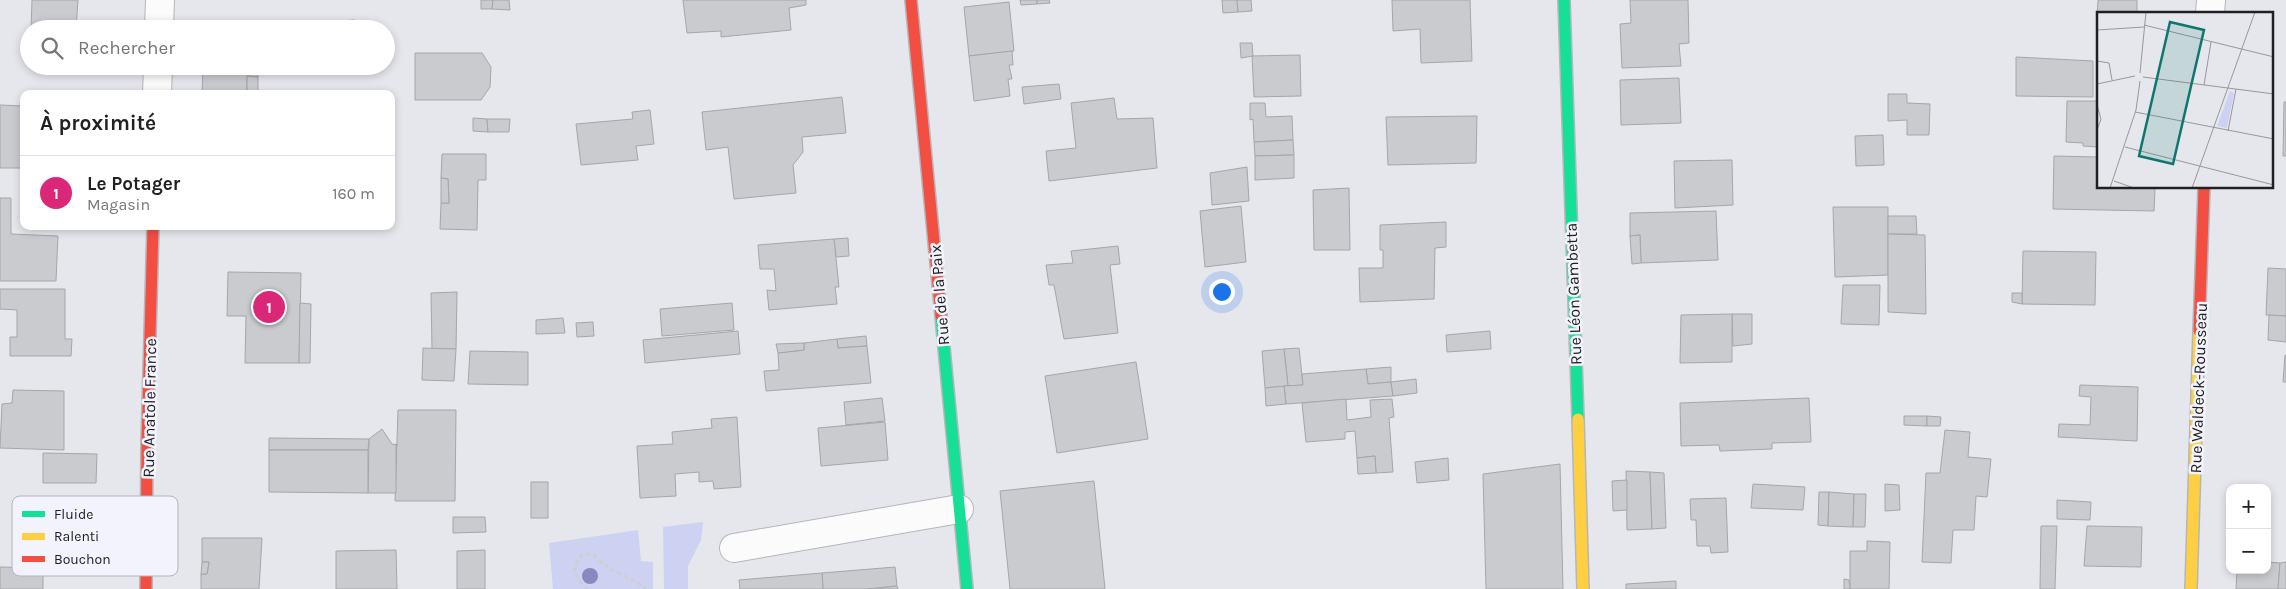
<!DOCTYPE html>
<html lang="fr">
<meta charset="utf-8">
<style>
:root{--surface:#fff;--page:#f6f6f6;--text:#222;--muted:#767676;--line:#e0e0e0;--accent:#db2777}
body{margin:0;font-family:Karla,sans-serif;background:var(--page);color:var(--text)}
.controls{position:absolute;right:15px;bottom:15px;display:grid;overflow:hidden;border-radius:10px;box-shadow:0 2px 8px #0003}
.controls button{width:45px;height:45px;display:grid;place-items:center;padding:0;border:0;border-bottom:1px solid var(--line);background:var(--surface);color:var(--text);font:25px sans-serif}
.you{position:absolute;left:1221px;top:291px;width:18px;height:18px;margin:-12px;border:4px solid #fff;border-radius:50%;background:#1a73e8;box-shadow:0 0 0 8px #1a73e833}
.badge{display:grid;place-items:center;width:32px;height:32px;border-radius:50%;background:var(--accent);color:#fff;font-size:16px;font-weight:700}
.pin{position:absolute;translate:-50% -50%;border:2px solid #fff;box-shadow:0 1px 5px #0006}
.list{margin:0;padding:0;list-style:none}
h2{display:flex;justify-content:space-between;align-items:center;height:65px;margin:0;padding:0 20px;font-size:21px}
h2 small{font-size:16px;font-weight:400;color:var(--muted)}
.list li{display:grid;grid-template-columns:32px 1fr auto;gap:15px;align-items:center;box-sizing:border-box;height:75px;padding:0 20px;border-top:1px solid var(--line)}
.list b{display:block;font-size:19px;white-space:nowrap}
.list p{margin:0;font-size:16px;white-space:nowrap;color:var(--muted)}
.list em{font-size:16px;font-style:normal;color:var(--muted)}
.icon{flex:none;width:28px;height:28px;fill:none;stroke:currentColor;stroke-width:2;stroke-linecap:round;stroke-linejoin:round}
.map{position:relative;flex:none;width:2286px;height:589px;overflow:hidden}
.search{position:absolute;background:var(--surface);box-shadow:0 2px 8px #0003;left:20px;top:20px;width:375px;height:55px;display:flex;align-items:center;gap:12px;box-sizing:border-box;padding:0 18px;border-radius:28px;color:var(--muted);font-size:19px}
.panel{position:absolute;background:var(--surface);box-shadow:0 2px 8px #0003;left:20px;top:90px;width:375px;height:140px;border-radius:10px}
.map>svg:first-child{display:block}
</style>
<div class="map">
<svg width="2286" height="589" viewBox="0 0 2286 589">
<rect width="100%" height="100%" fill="#e6e7ec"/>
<g fill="#cdd2f3">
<path d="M703,522L701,540L688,566V589H664L663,527Z"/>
<path d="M638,530L641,561L653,562V589H553L549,543Z"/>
</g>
<g fill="#cacbcf" stroke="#a5a6a9">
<path d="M32,0H78L76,29H31Z"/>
<path d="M481,0H493L492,9H481Z"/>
<path d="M493,0H509L510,10L492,9Z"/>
<path d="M683,0H806V5L789,8L791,30L721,37V31L687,33Z"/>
<path d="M1020,0H1037V4L1021,5Z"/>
<path d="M1037,0H1049L1050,3L1037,4Z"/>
<path d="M1222,0H1237L1238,12L1223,13Z"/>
<path d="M1237,0H1251L1252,11L1238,12Z"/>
<path d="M1392,0H1470L1472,61L1421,63L1420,29L1393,31Z"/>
<path d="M1630,0H1688L1689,43L1679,44L1681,66L1622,68L1620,24L1631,23Z"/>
<path d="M2098,0H2137V14H2098L2097,18Z"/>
<path d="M1009,2L1014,51L969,56L964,7Z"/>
<path d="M355,20V29H337V21Z"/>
<path d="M1240,43H1252L1253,56L1241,58Z"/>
<path d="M1012,51L1013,65H1009L1012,79H1008L1010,96L974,101L969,56Z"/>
<path d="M415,53H482L491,67L490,87L481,100H415Z"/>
<path d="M1300,55L1301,96L1254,97L1252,56Z"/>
<path d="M2016,57L2093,61V97L2016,96Z"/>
<path d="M203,66H258V77L247,76V94H202Z"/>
<path d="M247,76L258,77V94H247Z"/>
<path d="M1679,78L1681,123L1621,125L1620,80Z"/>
<path d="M1059,84L1061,99L1024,104L1022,87Z"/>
<path d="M1888,94H1907V103L1930,104L1929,135H1907V120L1888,121Z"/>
<path d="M842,97L846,133L802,137L803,152L793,165L796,193L734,199L728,147L706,150L702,112Z"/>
<path d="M1114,98L1117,119L1153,118L1157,168L1049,181L1046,151L1076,148L1071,103Z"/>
<path d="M2067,101H2098V147L2083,146V143L2066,142Z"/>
<path d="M2284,102H2286V156H2283Z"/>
<path d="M1250,103H1265L1266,117L1292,116L1293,140L1254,142L1253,119L1250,120Z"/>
<path d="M0,105L24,106V168H0Z"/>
<path d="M650,110L654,144L636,146L638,160L581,165L576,124L633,119L632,112Z"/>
<path d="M1477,116L1476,163L1388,165L1386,117Z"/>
<path d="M473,118L487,119L488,132L473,131Z"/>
<path d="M487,119H510L509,132H488Z"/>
<path d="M1883,135L1884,165L1856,166L1855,136Z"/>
<path d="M1293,140L1294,155L1255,156L1254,142Z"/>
<path d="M442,154H486V180H478L477,230L440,229L441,203H449L448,179L441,178Z"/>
<path d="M1294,155V178L1255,180V156Z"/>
<path d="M2054,156L2098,157V188H2155L2154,211L2053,209Z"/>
<path d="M1732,160L1733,205L1675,208L1674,161Z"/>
<path d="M1247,167L1249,201L1212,205L1210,173Z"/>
<path d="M441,178L448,179L449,203H441Z"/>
<path d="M1349,188L1350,250H1314L1313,190Z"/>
<path d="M0,198H11V234L58,236L56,281H0Z"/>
<path d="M1241,206L1246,262L1205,267L1200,211Z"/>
<path d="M1833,207H1888V275L1835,277Z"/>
<path d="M1716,211L1718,260L1641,263L1640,235L1630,236V213Z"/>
<path d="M1888,216H1916L1917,234H1888Z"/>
<path d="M1446,222V247L1435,248L1434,299L1360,302L1359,268H1383V250H1380V225Z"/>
<path d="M1888,234L1925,235L1926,314L1888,312Z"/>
<path d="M1640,235L1641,263L1632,264L1630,236Z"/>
<path d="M848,238L849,256L836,257L834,239Z"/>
<path d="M834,239L839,287H835L837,304L769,310L767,290L776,291L774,269H760L758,245Z"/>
<path d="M1118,246L1120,264L1110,265L1118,333L1064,339L1054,285H1049L1046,265L1073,263L1071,251Z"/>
<path d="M2023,251L2096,252L2095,305L2022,304Z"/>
<path d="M2268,268L2286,269V316L2266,315Z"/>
<path d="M228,272L301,273L299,363H245L246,316H227Z"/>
<path d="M1843,285H1880L1879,325L1841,324Z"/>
<path d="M0,289H65V339H72L71,356H10V337H17V310L0,309Z"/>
<path d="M457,292L456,349H432L431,293Z"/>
<path d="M2012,293H2022V304L2012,302Z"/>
<path d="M300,303L311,304L310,363H299Z"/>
<path d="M732,303L734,330L662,336L660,309Z"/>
<path d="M1732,314H1752V344L1733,346Z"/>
<path d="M1732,314V362L1680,363L1681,315Z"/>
<path d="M2269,315L2286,316V342L2268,340Z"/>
<path d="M563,318L565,333L536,334V320Z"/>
<path d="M593,322L594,336L577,337L576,323Z"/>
<path d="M738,331L740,354L645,363L643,340Z"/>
<path d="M1490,331L1491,349L1447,352L1446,335Z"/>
<path d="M866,336L867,346L838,348L837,339Z"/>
<path d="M837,339L838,348L867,346L871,383L766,391L764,371L779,370L778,353L804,350V343Z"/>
<path d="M804,343V350L778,353L776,344Z"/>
<path d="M423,348L456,349L454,381L422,380Z"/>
<path d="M1299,348L1303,385L1288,386L1284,349Z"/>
<path d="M1284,349L1288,386L1265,388L1262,351Z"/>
<path d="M470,351L528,352V385L468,384Z"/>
<path d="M2285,355H2286V382H2283Z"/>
<path d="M1136,362L1148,439L1057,453L1045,376Z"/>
<path d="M1391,367V382L1368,384L1366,369Z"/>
<path d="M1366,369L1368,384L1391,382L1393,396L1286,404L1284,386L1303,385L1302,374Z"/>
<path d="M1416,379L1417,393L1393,396L1391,382Z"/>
<path d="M2080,385L2138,387L2137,441L2058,437L2059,424L2090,425L2091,397L2079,396Z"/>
<path d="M1284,386L1286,404L1266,406L1265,388Z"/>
<path d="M13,390L64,391V450L0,448L2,404L12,403Z"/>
<path d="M882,398L885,421L846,425L844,402Z"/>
<path d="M1809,398L1811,442L1772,443V449L1720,451L1719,445L1681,446L1680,403Z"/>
<path d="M1346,399L1347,420L1371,417L1370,400L1392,399L1394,417L1389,418L1393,472L1376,473L1375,456L1357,458L1355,431L1345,432V439L1306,442L1302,403Z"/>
<path d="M398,410H456L455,501H395Z"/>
<path d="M1904,416H1927V426L1904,425Z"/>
<path d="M1927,416L1941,417L1940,426H1927Z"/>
<path d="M737,417L741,487L714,489L713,481L699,482V472L675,474L676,496L640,498L637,446L673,444L672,432L712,428L711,419Z"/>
<path d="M885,422L888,460L821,466L818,428Z"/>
<path d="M382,429L392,444L398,445H396V493H368L369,439Z"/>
<path d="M1945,430L1970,432L1968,457L1991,459L1987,497L1976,496L1974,530H1953L1951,563L1922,562L1926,473H1940Z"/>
<path d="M269,438L369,439L368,450H269Z"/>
<path d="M269,450H368V493L269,492Z"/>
<path d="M43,453L97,454L96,483H43Z"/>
<path d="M1375,456L1376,473L1358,474L1357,458Z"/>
<path d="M1448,458L1449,480L1417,483L1415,462Z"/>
<path d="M1560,464L1563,589H1486L1483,474Z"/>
<path d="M1626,471L1650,472L1652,529L1627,530Z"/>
<path d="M1650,472L1664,473L1666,528L1652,529Z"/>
<path d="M1627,480V510L1613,511L1612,481Z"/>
<path d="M1094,481L1105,589H1010L1000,491Z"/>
<rect x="531" y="482" width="17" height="36"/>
<path d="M1753,484L1805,487L1803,510L1751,508Z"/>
<path d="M1885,484L1899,485L1900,510L1885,511Z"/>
<path d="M1819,492H1829L1828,526L1818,525Z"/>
<path d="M1829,492L1854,494L1853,527L1828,526Z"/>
<path d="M1854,494H1866L1865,527H1853Z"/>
<path d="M1726,498L1728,552L1711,553L1710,546H1697L1696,520H1691L1690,499Z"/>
<path d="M2057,500L2091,502L2090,520L2057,519Z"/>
<path d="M453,517H485L486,532L453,533Z"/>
<path d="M2041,526H2057L2055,589H2040Z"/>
<path d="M2087,526L2142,527L2141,567L2084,566Z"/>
<path d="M202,538H262L259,589H201V574H207L209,562H202Z"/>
<path d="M1867,541L1890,542L1889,589H1850V551H1867Z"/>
<path d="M396,550L397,589H336V551Z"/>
<path d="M485,550V589H457V551Z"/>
<path d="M202,562H209L207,574H201Z"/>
<path d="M2267,562L2280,563L2278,589H2236L2237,570H2267Z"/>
<path d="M2286,562V589H2278L2280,563Z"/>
<path d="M0,567L43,568V589H0Z"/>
<path d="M895,567L897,586L868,589H823L822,573Z"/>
<path d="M822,573L823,589H740L739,580Z"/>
<path d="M1844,579L1849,580L1850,589H1844Z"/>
<path d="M1676,581V589H1626V584Z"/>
<path d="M897,586L898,589H868Z"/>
</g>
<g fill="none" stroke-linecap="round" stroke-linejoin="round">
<g stroke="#b5b6b9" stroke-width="30">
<g id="street">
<path d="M2210,14L2211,0"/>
<path d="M159,29L160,0"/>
<path d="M157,94L158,66"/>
<path d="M734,548L959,509"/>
</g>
</g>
<g stroke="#b5b6b9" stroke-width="14">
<g id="fast">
<path d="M1564,0L1578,419"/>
<path d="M941,316L967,589"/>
</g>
</g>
<g stroke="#b5b6b9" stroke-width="14">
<g id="slow">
<path d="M1578,419L1583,589"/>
<path d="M2191,589L2199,331"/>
</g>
</g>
<g stroke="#b5b6b9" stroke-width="14">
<g id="jam">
<path d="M911,0L941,316"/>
<path d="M2199,331L2204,188"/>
<path d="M146,589L147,444L153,226"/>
</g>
</g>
<path stroke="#cfcfd1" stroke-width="3" stroke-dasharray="5 2.5" stroke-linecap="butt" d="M588,589L580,582L574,570L578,560L582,555L592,554L610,569L637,582L646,589"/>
<use href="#street" stroke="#fbfbfc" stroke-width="28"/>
<use href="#fast" stroke="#16e098" stroke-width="11"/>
<use href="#slow" stroke="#ffcf43" stroke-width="11"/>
<use href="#jam" stroke="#f24e42" stroke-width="11"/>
</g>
<circle fill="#8a88c1" cx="590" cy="576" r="8"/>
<g text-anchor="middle" stroke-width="5" stroke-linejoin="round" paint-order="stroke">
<g font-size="16" fill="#202023" stroke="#f2f3fc">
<text transform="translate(1573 294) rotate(-92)" y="6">Rue Léon Gambetta</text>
<text transform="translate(939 295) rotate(-95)" y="6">Rue de la Paix</text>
<text transform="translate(2198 388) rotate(-88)" y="6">Rue Waldeck-Rousseau</text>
<text transform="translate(149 408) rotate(-89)" y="6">Rue Anatole France</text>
</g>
</g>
<g transform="translate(2097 12)">
<rect width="176" height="176" fill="#e6e7ec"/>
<path d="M133,79L137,81L130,116L120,114Z" fill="#cdd2f3"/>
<path fill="none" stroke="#97979c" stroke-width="1" d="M47,13L177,45M0,18L47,15M0,49L12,51L15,68M43,61L49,0M46,65L177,82M0,72L38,64M107,73L114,30M0,93L4,107L0,118M38,100L177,127M131,119L139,77M28,135L177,173M17,169L37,176M13,176L39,98L43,69M95,176L158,0"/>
<path fill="#0f766e" fill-opacity="0.15" stroke="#0f766e" stroke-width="2.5" d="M73,10L107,18L76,152L42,144Z"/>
<rect width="176" height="176" fill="none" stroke="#202023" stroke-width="2.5"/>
</g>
<rect x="12" y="496" width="166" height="80" rx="8" fill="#f2f3fc" stroke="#b3b4bb" stroke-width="1"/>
<rect x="22" y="511" width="23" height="6" fill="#16e098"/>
<rect x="22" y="533" width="23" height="7" fill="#ffcf43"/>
<rect x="22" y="556" width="23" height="6" fill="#f24e42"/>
<g font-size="14" fill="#202023">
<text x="54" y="519">Fluide</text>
<text x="54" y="541">Ralenti</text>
<text x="54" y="564">Bouchon</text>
</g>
</svg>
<div class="controls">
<button>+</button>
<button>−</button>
</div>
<div class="you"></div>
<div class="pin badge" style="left:269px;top:307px">1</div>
<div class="search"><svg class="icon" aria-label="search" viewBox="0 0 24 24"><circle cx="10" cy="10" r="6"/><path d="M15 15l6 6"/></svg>Rechercher</div>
<section class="panel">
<h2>À proximité<small></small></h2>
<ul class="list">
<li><span class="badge">1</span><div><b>Le Potager</b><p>Magasin</p></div><em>160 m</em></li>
</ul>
</section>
</div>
